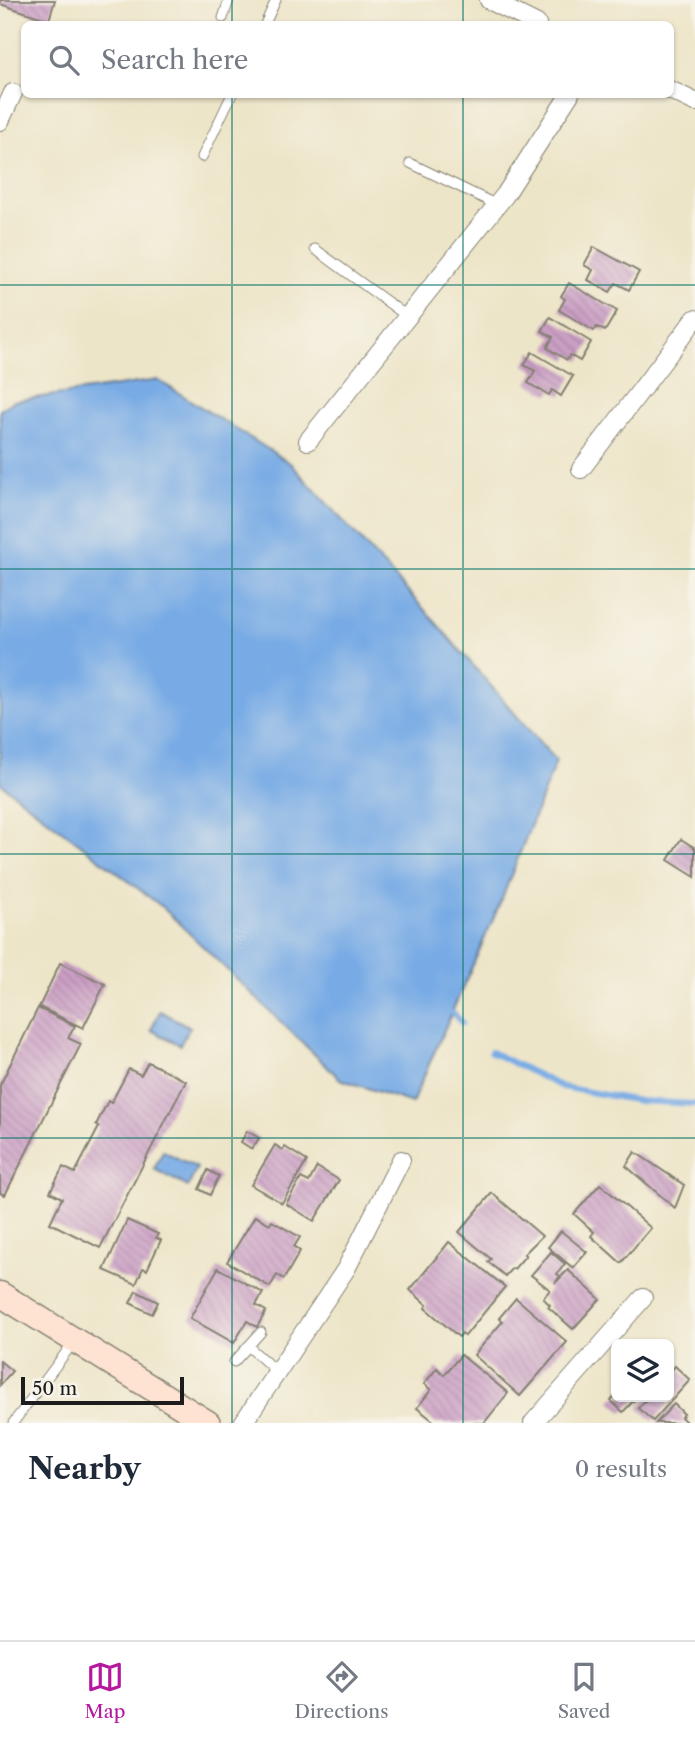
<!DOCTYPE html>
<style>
:root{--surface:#fff;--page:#f6f6f7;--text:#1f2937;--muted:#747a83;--line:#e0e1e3;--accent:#b5179e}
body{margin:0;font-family:"Libre Caslon Text",serif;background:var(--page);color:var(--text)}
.controls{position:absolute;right:21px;bottom:21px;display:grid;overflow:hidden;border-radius:10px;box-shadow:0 2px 5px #0004}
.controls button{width:63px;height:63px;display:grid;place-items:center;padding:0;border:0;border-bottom:2px solid var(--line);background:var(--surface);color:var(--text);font:35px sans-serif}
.scale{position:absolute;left:21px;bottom:18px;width:163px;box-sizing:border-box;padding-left:7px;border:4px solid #1c1c1c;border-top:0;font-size:19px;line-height:24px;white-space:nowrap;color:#1c1c1c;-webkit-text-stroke:5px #f7f3e8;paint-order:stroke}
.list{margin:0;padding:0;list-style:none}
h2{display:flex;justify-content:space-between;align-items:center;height:91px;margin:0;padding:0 28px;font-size:30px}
h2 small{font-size:23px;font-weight:400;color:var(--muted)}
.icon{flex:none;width:38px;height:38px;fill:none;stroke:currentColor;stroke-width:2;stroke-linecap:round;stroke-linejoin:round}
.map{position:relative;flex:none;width:695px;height:1423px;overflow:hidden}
.search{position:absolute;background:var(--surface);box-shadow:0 2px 5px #0004;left:21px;right:21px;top:21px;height:77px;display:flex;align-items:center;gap:18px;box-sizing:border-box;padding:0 24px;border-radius:10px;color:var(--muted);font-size:26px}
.sheet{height:217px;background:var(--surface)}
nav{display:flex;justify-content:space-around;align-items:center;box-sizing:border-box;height:98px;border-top:2px solid var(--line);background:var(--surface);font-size:19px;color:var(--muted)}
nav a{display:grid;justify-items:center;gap:4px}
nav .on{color:var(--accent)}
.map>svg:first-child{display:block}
</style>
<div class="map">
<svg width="695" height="1423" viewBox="0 0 695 1423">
<defs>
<pattern id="building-back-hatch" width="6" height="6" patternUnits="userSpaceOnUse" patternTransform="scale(1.75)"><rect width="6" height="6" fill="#ca9fc4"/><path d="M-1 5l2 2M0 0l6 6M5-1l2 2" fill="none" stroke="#ad88a8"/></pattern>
</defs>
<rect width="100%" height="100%" fill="#f7f3e8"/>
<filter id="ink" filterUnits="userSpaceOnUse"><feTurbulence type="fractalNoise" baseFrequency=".0143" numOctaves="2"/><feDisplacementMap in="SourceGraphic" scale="14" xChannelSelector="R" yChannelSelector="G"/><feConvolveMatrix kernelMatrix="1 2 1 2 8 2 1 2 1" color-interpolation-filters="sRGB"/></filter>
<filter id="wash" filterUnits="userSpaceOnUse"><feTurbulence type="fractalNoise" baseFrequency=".00686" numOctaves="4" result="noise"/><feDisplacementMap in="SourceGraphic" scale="28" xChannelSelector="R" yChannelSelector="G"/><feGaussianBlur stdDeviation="1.57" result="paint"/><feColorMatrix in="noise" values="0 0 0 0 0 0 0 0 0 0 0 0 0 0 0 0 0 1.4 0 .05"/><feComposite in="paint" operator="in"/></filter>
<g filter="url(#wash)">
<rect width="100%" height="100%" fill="#ede5c8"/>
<g fill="#78abe5" stroke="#4a6480" stroke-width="2">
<path d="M158,380L290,463L431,617L556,761L501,901L412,1103L340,1079L161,906L0,783V410L14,401Z"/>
<path d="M160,1011L190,1027L180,1045L151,1030Z"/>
<path d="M163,1151L197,1168L188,1187L154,1169Z"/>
</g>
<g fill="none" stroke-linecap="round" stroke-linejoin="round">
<g stroke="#78abe5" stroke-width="6">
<path d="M453,1013L462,1023"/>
<path d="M491,1052L562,1087L639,1101L695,1104"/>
</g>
</g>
<g id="blocks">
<g fill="url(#building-back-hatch)">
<path d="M0,0H55L49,20L0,4Z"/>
<path d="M594,247L639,272L629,290L616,283L610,292L588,280L593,270L584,265Z"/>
<path d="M569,283L617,311L605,331L597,327L594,331L559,310L565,299L561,296Z"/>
<path d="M550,317L591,342L580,361L570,355L567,360L547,348L553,337L542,331Z"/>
<path d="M532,352L573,376L561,396L552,390L549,395L528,383L535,371L524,365Z"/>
<path d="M681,839L695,848V877L668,860Z"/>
<path d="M60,963L105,984L83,1028L39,1007Z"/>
<path d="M38,1008L75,1026L68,1038L81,1044L5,1195L0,1193V1085Z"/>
<path d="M148,1062L186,1081L100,1248L50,1223L62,1198L50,1192L63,1167L75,1173L99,1127L96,1125L108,1101L111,1103L129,1069L141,1075Z"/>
<path d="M247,1131L259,1138L252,1149L241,1142Z"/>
<path d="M275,1145L283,1150L285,1147L307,1161L282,1203L251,1185Z"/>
<path d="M635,1152L684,1185L675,1208L626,1166Z"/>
<path d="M317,1167L339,1180L314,1221L286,1204L301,1178L309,1182Z"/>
<path d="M208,1170L219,1176L210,1195L199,1189Z"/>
<path d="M600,1184L651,1228L621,1263L591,1236L594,1232L574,1214Z"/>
<path d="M492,1193L542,1236L524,1254L526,1255L514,1269L512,1268L505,1276L488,1262L491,1259L459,1232Z"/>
<path d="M255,1216L270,1224L272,1221L300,1237L294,1247L300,1251L284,1279L277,1275L270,1287L227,1262Z"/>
<path d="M127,1220L158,1234L156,1238L161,1240L147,1270L143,1268L136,1284L104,1270Z"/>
<path d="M561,1231L587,1252L573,1268L548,1247Z"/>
<path d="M449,1242L505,1287L465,1336L462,1333L459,1337L425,1308L427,1305L410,1290Z"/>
<path d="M551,1252L565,1264L557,1274L560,1276L555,1283L568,1270L600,1299L573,1329L548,1307L550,1305L543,1298L550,1290L531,1275Z"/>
<path d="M218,1268L263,1293L256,1305L266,1311L257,1327L247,1321L234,1343L190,1318Z"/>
<path d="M136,1291L158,1302L152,1314L130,1303Z"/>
<path d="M516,1298L567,1342L520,1396L474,1355L503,1321L499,1318Z"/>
<path d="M461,1355L508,1393L484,1423H436L417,1408L431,1390L424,1384L437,1368L444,1375Z"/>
<path d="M0,1361L12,1371L0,1385Z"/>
<path d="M675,1366L690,1380L653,1421L638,1408L649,1397H669V1374Z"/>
<path d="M616,1395V1397H637L623,1412L611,1401Z"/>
<path d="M674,1404L684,1414L681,1417L687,1423H656Z"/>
</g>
</g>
</g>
<g filter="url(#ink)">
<use href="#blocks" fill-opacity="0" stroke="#848072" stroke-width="2"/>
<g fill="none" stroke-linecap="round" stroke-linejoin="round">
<g stroke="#848072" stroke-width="11">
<g id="service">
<path d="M223,18L229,0"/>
<path d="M265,24L276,0"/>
<path d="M202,157L232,94"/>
<path d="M410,163L497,205"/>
<path d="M315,249L408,317"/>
<path d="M248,1346L277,1372"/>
<path d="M234,1362L261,1332"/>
<path d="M13,1423L73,1343"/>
</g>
</g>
<g stroke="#848072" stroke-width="20">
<g id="minor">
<path d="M489,0L537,24"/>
<path d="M670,90L695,102"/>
<path d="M0,121L13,93"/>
<path d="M308,441L505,195L570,94"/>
<path d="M581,469L695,319"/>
<path d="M243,1423L346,1269L401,1160"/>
<path d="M533,1423L643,1298"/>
</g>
</g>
<g stroke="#848072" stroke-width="27">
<path id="secondary" d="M0,1294L208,1423"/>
</g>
<use href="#service" stroke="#fff" stroke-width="9"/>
<use href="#minor" stroke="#fff" stroke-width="18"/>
<use href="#secondary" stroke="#fee3d2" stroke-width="24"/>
</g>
</g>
<path fill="none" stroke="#0f766e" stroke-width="2" stroke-opacity="0.55" d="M232,0V24M463,0V24M232,94V1423M463,94V1423M0,285H695M0,569H695M0,854H695M0,1138H695"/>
</svg>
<div class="controls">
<button><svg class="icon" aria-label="layers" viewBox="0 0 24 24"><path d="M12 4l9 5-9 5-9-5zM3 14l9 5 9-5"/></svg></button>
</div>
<div class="scale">50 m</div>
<div class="search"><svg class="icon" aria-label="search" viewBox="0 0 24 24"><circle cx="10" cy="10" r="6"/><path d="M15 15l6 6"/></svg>Search here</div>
</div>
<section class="sheet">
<h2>Nearby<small>0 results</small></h2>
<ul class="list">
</ul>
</section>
<nav>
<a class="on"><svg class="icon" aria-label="map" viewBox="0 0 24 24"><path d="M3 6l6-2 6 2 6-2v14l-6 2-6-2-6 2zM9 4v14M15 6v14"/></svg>Map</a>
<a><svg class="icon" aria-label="directions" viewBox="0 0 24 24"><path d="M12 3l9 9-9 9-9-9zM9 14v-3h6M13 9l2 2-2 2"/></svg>Directions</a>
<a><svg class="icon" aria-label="saved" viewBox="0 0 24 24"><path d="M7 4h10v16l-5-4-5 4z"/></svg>Saved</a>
</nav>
